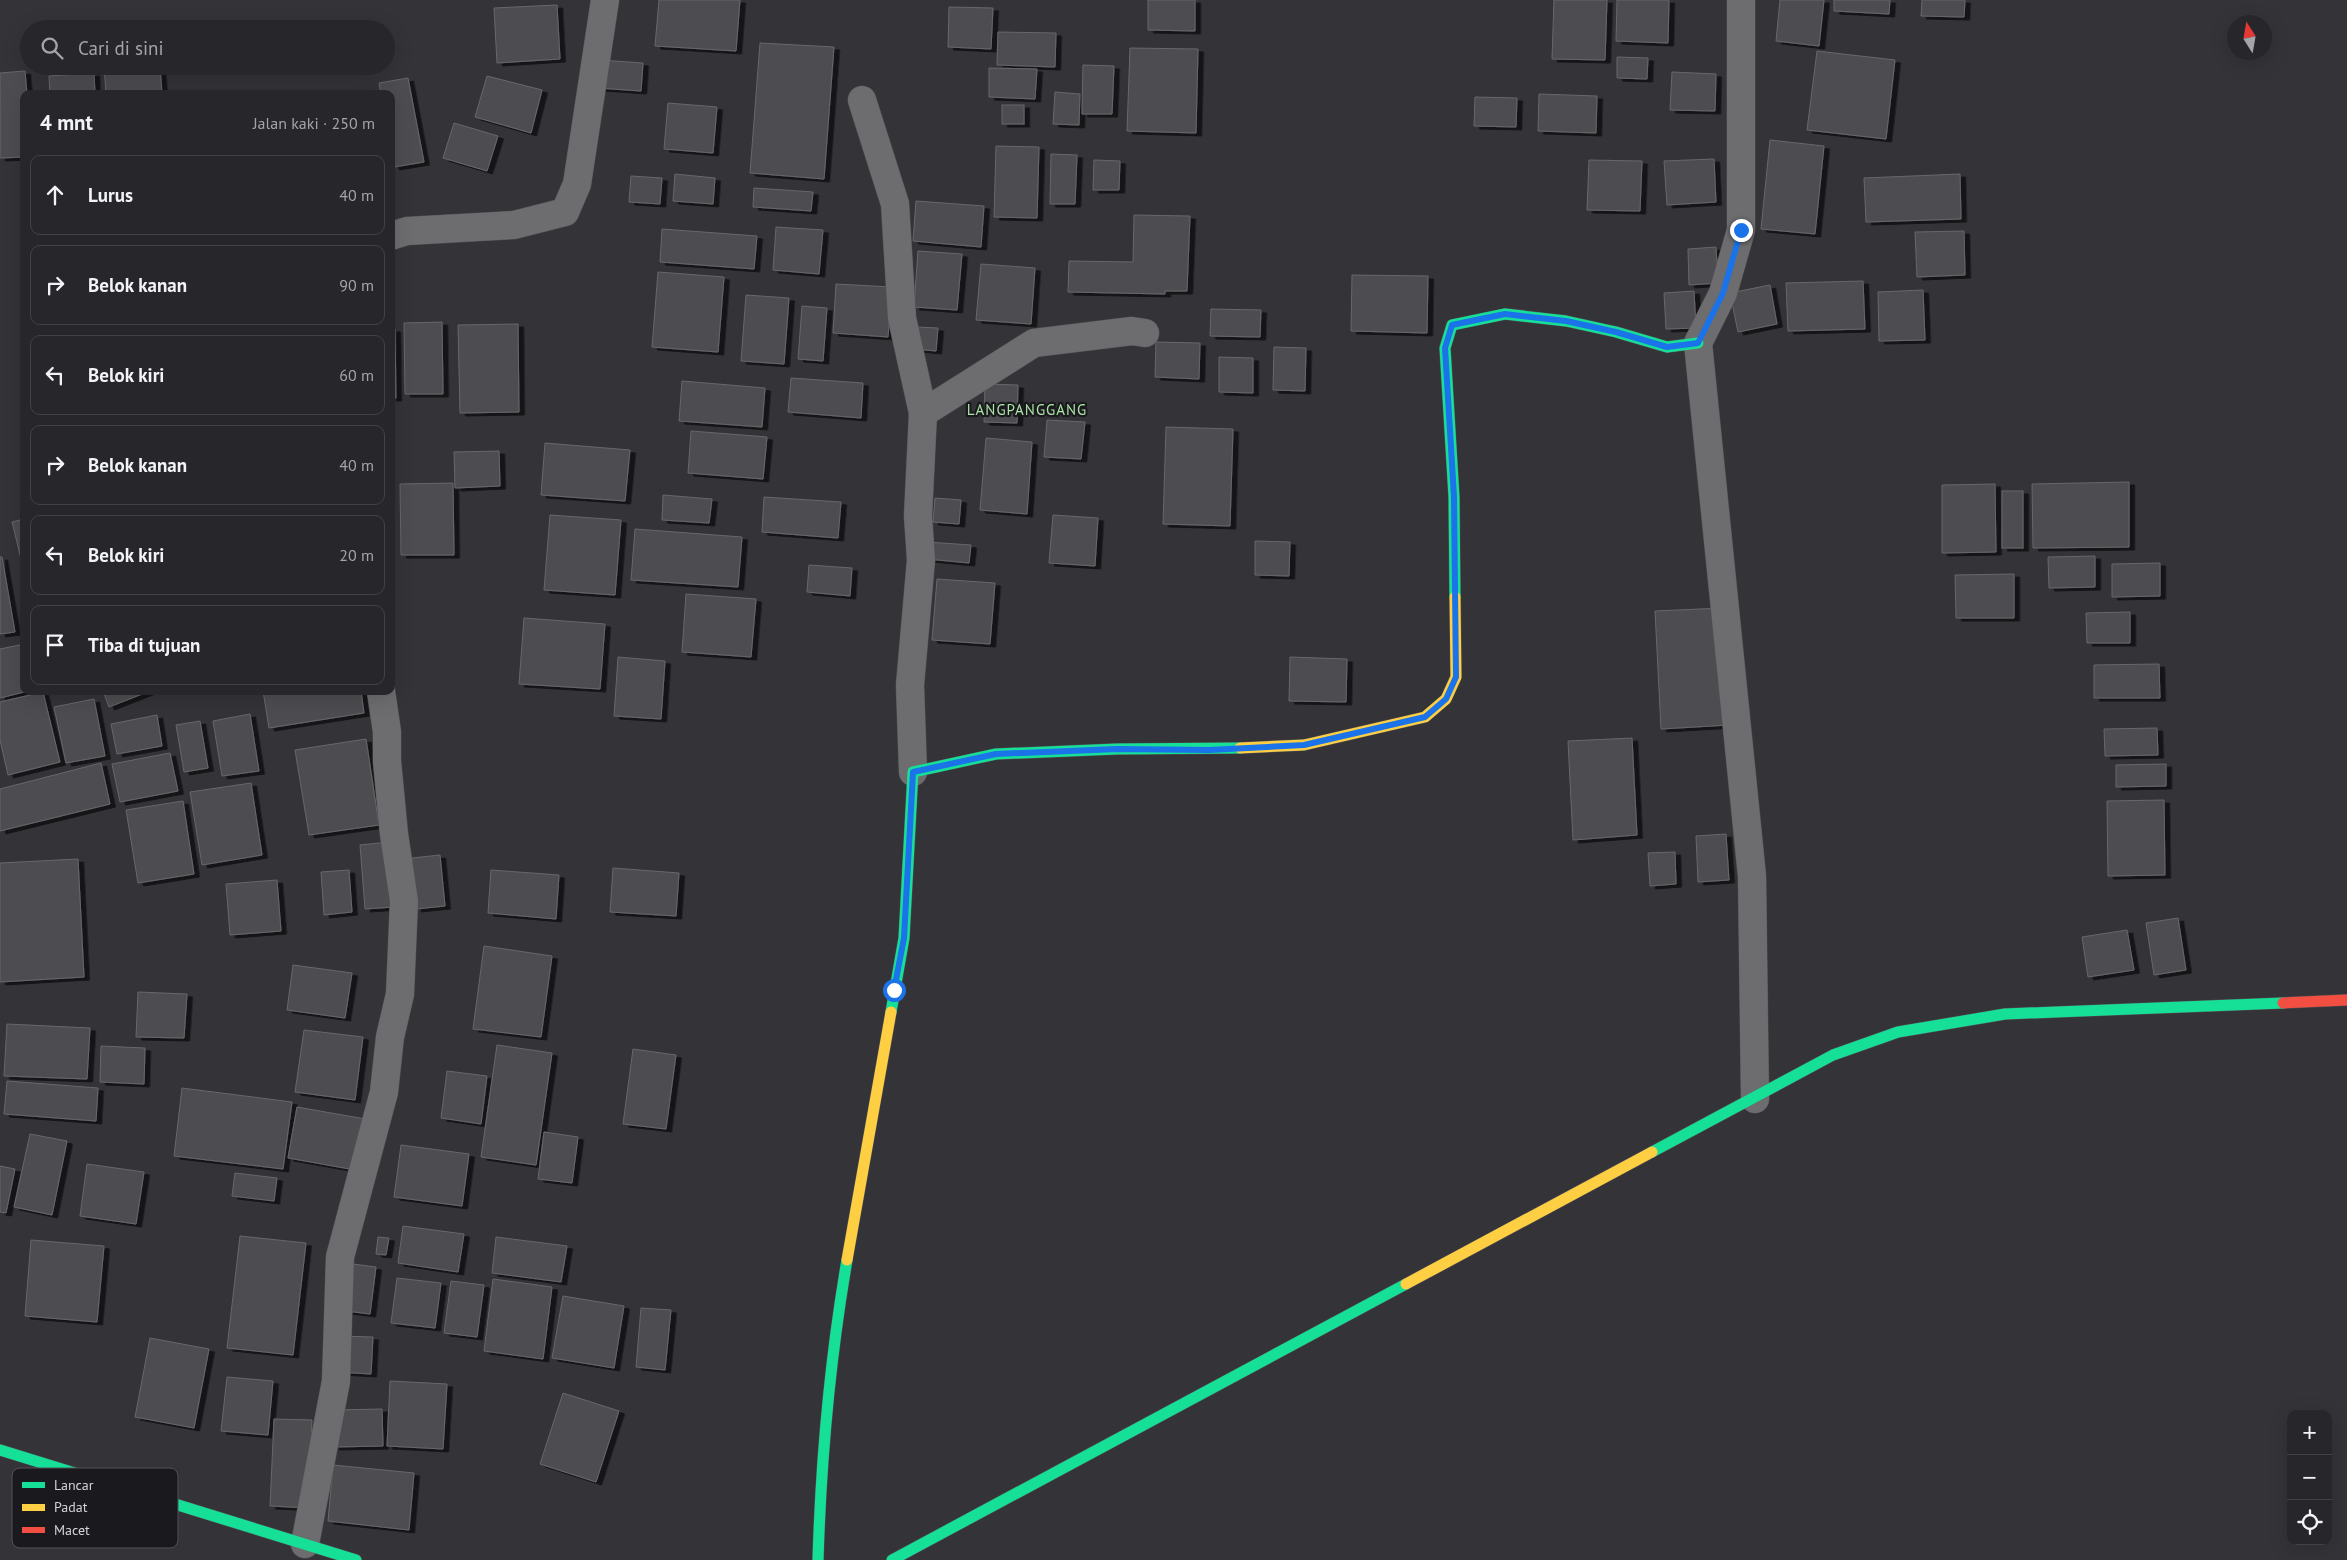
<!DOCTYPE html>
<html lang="id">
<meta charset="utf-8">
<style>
:root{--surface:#27262a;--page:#2f2e32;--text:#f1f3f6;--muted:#a4a5a8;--line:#434347}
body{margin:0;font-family:"PT Sans",sans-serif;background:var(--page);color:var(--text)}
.controls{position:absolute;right:15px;bottom:15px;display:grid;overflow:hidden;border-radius:10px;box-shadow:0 5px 20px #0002}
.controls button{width:45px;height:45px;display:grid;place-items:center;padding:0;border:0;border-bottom:1px solid var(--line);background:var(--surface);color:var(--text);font:25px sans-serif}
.compass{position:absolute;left:2227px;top:15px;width:45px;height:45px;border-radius:50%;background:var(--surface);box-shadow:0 5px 20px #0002;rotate:349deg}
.stop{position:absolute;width:15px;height:15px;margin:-11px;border:4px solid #1a73e8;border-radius:50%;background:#fff}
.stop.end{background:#1a73e8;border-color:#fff;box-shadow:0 1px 5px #0008}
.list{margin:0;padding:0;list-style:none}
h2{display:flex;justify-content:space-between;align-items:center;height:65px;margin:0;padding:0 20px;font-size:21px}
h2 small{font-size:16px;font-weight:400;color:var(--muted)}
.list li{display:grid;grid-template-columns:32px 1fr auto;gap:15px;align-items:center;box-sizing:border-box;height:80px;margin:0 10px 10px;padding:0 10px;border:1px solid var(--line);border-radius:10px}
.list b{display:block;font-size:19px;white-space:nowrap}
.list em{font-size:16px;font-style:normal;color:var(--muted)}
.icon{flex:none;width:28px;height:28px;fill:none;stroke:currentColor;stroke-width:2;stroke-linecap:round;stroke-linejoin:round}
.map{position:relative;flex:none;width:2347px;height:1560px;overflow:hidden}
.search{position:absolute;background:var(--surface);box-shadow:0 5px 20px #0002;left:20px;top:20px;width:375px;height:55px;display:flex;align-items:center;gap:12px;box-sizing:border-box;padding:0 18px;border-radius:28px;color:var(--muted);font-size:19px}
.panel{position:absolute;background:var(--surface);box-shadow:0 5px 20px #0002;left:20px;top:90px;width:375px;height:605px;border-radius:10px}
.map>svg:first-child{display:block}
</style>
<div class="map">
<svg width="2347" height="1560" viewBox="0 0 2347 1560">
<defs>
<filter id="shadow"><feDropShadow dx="5.5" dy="3" stdDeviation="0" flood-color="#0009"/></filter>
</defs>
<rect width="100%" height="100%" fill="#343338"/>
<g fill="#4d4d51" stroke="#68676b" filter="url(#shadow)">
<path d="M659,0H740L736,51L655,46Z"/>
<path d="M1148,0H1195V31L1148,30Z"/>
<path d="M1554,0H1607L1605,60L1552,59Z"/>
<path d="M1617,0H1669L1668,43L1616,41Z"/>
<path d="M1780,0H1824L1819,46L1776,41Z"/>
<path d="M1834,0H1890L1889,14L1834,11Z"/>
<path d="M1922,0H1965L1964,17L1921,16Z"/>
<path d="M557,5L560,59L497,63L494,8Z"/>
<path d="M949,7L993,8L991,49L948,47Z"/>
<path d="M998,32L1056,33L1055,67L997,65Z"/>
<path d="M760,43L834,47L824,179L750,173Z"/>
<path d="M1130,48L1198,49L1196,133L1127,131Z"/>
<path d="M1817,51L1895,60L1886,139L1807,130Z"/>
<path d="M1617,57L1648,58L1647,79L1617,78Z"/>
<path d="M600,60L643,63L641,91L598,88Z"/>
<path d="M1083,65L1114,66L1112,114H1082Z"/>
<path d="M104,66H160L162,94H106Z"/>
<path d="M989,68L1037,69L1035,99L989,97Z"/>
<path d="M25,71L27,94H24V157L0,158V73Z"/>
<path d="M1672,72L1716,74L1715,111L1670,110Z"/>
<path d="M94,73L95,94H50L49,76Z"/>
<path d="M487,76L542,90L531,133L475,117Z"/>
<path d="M408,78L424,162L394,167L391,151V94H381L379,83Z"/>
<path d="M1055,92L1080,94L1079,125L1053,124Z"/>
<path d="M1539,94L1597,96L1596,133L1538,131Z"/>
<path d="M1475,97L1517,98L1516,127L1474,126Z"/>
<path d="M668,103L717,107L713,153L664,149Z"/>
<rect x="1002" y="105" width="22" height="19"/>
<path d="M454,123L498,136L487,171L443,158Z"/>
<path d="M1770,140L1824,146L1815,234L1761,229Z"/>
<path d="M996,146L1039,147L1037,218L994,217Z"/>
<path d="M1051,154L1077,155L1075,204H1050Z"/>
<path d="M1714,159L1716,202L1667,205L1664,161Z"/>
<path d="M1094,160L1120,161L1119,190H1093Z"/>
<path d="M1589,160L1642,161L1640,211L1587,210Z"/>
<path d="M675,174L715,178L713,204L673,201Z"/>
<path d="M1960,174L1961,219L1866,222L1864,178Z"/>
<path d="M631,176L662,178L660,204L629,202Z"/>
<path d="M754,188L813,192L811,211L753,207Z"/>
<path d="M916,201L984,206L981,247L913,241Z"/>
<path d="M1134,215L1190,216L1187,291H1165V294L1068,292L1069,261L1133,262Z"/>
<path d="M776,227L823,230L819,274L773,270Z"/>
<path d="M662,229L757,236L754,269L660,262Z"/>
<path d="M1964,231L1965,275L1917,277L1915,232Z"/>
<path d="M1716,247L1718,283L1689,285L1688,249Z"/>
<path d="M918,251L962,254L957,310L914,307Z"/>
<path d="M981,264L1035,268L1031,324L976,320Z"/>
<path d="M658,272L724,277L718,352L652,347Z"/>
<path d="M1352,275L1428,276L1427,333L1351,331Z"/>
<path d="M1863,281L1865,329L1788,331L1786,283Z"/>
<path d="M836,284L892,287L888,337L833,333Z"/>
<path d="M1770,285L1777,324L1738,332L1730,293Z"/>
<path d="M1923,290L1925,340L1879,341L1878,292Z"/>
<path d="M1694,291L1696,328L1666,329L1664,293Z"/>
<path d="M746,295L789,298L784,364L741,361Z"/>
<path d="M802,306L827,308L823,361L798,359Z"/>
<path d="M1211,309L1261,310L1260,337L1210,336Z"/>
<path d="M442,322L443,394H405L404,323Z"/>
<path d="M518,324L519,412L460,413L458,325Z"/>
<path d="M916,327L938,328L936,351L915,349Z"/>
<path d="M391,329H395L396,398H391Z"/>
<path d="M1156,342L1200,343L1199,379L1155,377Z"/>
<path d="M1274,347L1306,348L1305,391L1273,390Z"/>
<path d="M1219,357L1253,358V393L1219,392Z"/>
<path d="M791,378L863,383L861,418L788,412Z"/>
<path d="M682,381L765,388L762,427L679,421Z"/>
<path d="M985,384L1018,385L1017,423L984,422Z"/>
<path d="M1047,420L1085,422L1081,459L1044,457Z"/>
<path d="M1166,427L1233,429L1230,526L1163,524Z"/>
<path d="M691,431L767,437L763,479L688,473Z"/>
<path d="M986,438L1032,442L1027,514L980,510Z"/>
<path d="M545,443L630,450L625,501L541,495Z"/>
<path d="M499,451L500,486L455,488L454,452Z"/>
<path d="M2129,482V547L2033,548L2032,484Z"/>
<path d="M453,483L454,555H401L400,484Z"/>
<path d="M1995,484L1996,552L1942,553V485Z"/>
<rect x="2002" y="491" width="21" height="57"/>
<path d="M663,495L712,499L709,523L662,520Z"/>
<path d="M764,497L841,502L838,538L762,532Z"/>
<path d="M935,498L961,500L959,524L933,522Z"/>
<path d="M550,515L621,520L615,595L544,590Z"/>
<path d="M1053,515L1098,518L1095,566L1049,563Z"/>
<path d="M24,519V562L22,563L12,522Z"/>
<path d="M635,529L742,537L738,587L631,580Z"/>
<path d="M1255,541L1290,542L1289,576L1255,575Z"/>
<path d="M927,542L971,545L969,563L927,559Z"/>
<path d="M2095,556V587L2049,588L2048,557Z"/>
<path d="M0,557H2L15,632L0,634Z"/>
<path d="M2160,563V596L2112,597V564Z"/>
<path d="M809,565L852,568L850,596L807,592Z"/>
<path d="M2014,574V618H1956L1955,575Z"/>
<path d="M937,579L995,583L990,644L932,640Z"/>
<path d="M686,594L756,599L751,657L682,652Z"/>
<path d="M1723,608L1729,725L1661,729L1655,611Z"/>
<path d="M2130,612V643H2087L2086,613Z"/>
<path d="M524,618L605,624L600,689L519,684Z"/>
<path d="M24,644V691H28L0,698V649Z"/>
<path d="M618,657L665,661L661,719L614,716Z"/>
<path d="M1290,657L1347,659L1346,702L1289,701Z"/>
<path d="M2159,664L2160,698H2094V665Z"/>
<path d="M103,691H150L109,707Z"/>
<path d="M263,691H361L364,713L269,728Z"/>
<path d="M43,692L60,762L8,775L0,740V702Z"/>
<path d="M94,699L105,756L66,763L54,707Z"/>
<path d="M250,714L259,771L222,776L213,721Z"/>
<path d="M157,715L162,746L117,754L111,724Z"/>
<path d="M200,721L208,768L184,772L176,725Z"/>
<path d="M2157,728L2158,755L2105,756L2104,729Z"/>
<path d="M1632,738L1637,835L1573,840L1568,741Z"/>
<path d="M366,739L379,825L309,835L295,750Z"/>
<path d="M170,753L178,791L120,802L112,764Z"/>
<path d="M101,763L110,804L0,831V789Z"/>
<path d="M2166,764V786L2116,787V765Z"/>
<path d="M251,783L262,855L202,865L190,792Z"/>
<path d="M2164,800L2165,875L2108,876L2107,801Z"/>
<path d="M183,801L194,874L138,883L126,810Z"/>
<path d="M1726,834L1729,880L1698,882L1696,836Z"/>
<path d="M389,842L394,907L365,909L360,845Z"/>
<path d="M1675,852L1676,884L1650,886L1648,853Z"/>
<path d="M440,855L445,906L416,909L412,858Z"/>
<path d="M78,859L84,977L0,982V863Z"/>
<path d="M613,868L679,873L676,916L610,912Z"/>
<path d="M349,870L352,912L324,915L321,872Z"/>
<path d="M491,870L559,875L556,919L488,913Z"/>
<path d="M277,880L281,931L230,935L226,884Z"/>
<path d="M2178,918L2186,970L2154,975L2146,923Z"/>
<path d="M2127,930L2134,970L2088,977L2082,937Z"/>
<path d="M484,946L552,956L541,1037L473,1029Z"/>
<path d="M293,965L352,973L345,1018L287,1010Z"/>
<path d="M138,992L187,994L184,1038L136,1037Z"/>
<path d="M7,1024L90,1028L87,1079L4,1076Z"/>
<path d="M304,1030L363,1037L355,1100L295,1092Z"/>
<path d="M497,1045L552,1053L536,1165L481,1157Z"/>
<path d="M101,1046L145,1048L144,1084L100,1082Z"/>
<path d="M633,1049L676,1055L666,1129L623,1124Z"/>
<path d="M447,1071L487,1076L481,1124L441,1118Z"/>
<path d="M7,1081L98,1088L96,1121L4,1114Z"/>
<path d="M182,1088L292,1102L283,1169L174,1156Z"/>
<path d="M297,1107L371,1120L361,1171L288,1158Z"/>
<path d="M544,1132L578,1137L572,1183L538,1179Z"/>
<path d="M30,1134L67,1141L52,1215L14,1207Z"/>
<path d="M401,1145L469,1154L462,1206L394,1197Z"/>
<path d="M87,1164L144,1172L136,1224L80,1216Z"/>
<path d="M0,1166L15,1169L6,1213L0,1212Z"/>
<path d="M235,1173L277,1178L274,1201L232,1196Z"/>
<path d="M403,1226L464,1234L458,1272L398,1263Z"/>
<path d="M240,1236L306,1243L293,1355L227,1348Z"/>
<path d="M378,1237L389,1238L386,1255L376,1254Z"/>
<path d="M496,1237L567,1246L561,1282L492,1273Z"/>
<path d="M31,1240L104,1246L97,1322L25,1316Z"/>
<path d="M345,1263L376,1267L370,1314L338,1310Z"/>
<path d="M397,1278L441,1283L435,1328L391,1323Z"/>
<path d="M493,1279L552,1287L543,1359L484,1351Z"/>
<path d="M451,1281L484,1285L477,1337L444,1333Z"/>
<path d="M563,1296L624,1306L614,1368L552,1358Z"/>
<path d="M641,1308L671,1310L665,1370L636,1367Z"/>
<path d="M339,1336L373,1337L371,1374L337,1372Z"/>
<path d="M150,1338L209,1349L194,1428L135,1417Z"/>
<path d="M227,1377L273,1381L268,1435L221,1431Z"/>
<path d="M390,1381L447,1384L443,1449L387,1446Z"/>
<path d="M563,1393L619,1411L596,1482L540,1464Z"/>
<path d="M382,1409L383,1446L334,1447L333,1410Z"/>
<path d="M274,1419L312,1420L309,1508L270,1506Z"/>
<path d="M333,1465L414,1473L409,1530L328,1521Z"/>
</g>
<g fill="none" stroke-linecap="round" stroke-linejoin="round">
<g stroke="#515054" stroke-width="29">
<g id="street">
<path d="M1741,0V230L1723,293L1698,343L1752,876L1755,1099"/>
<path d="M862,100L895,204L902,318L923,413L918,516L921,560L910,685L913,772"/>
<path d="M391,236L407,231L514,225L565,212L577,184L605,0"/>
<path d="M923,413L1034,343L1132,331L1145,333"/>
<path d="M305,1544L336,1381L340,1257L384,1092L390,1037L400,994L404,901L394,834L387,761V732L381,691"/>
</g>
</g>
<g stroke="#515054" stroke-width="12">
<g id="fast">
<path d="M1455,597L1454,497L1445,348L1452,325L1505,314L1566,321L1616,332L1667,347L1698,343"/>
<path d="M891,1012L904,938L913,772L996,754L1117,749L1240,748"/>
<path d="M1652,1152L1833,1055L1898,1032L2005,1014L2283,1003"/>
<path d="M0,1450L356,1560"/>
<path d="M818,1560C821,1459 830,1359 847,1260"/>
<path d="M892,1560L1406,1284"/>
</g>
</g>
<g stroke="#515054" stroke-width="12">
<g id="slow">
<path d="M1240,748L1304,745L1425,717L1446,699L1456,677L1455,597"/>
<path d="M847,1260L891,1012"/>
<path d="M1406,1284L1652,1152"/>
</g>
</g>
<g stroke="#515054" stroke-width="12">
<path id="jam" d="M2283,1003L2347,1000"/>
</g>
<use href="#street" stroke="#6d6c6e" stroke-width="28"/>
<use href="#fast" stroke="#16e098" stroke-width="11"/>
<use href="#slow" stroke="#ffcf43" stroke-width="11"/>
<use href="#jam" stroke="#f24e42" stroke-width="11"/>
</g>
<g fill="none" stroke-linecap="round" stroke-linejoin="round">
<path stroke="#1a73e8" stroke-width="6" d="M894,990L904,938L913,772L996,754L1117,749L1209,750L1304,745L1425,717L1446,699L1456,677L1454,497L1445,348L1452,325L1505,314L1566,321L1616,332L1667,347L1698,343L1723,293L1741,230"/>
</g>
<g text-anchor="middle" stroke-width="4.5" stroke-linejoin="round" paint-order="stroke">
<g font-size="15" letter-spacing="1" fill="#abe2a6" stroke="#1a1a1e">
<text x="1027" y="415">LANGPANGGANG</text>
</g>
</g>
<rect x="12" y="1468" width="166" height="80" rx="8" fill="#1a1a1e" stroke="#515156" stroke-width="1"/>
<rect x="22" y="1482" width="23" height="6" fill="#16e098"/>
<rect x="22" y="1504" width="23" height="7" fill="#ffcf43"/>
<rect x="22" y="1527" width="23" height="6" fill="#f24e42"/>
<g font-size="14" fill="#d2d2d7">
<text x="54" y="1490">Lancar</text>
<text x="54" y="1512">Padat</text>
<text x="54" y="1535">Macet</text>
</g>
</svg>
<div class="controls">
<button>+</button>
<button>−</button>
<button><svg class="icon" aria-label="locate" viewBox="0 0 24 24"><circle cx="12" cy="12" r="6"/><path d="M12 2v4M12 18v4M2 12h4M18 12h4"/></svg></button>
</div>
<svg class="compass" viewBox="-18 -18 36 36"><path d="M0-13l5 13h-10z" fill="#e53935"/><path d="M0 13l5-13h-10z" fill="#a4a5a8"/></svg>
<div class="stop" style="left:894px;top:990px"></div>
<div class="stop end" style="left:1741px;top:230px"></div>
<div class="search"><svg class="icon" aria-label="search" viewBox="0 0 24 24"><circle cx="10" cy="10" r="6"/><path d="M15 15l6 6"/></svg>Cari di sini</div>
<section class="panel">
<h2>4 mnt<small>Jalan kaki · 250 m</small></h2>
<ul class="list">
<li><svg class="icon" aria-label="ahead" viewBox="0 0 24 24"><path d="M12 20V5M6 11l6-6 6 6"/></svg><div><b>Lurus</b></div><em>40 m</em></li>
<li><svg class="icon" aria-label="right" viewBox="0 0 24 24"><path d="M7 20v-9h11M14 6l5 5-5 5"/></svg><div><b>Belok kanan</b></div><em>90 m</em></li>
<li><svg class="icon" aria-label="left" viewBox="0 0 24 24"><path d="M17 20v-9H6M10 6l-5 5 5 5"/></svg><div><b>Belok kiri</b></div><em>60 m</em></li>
<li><svg class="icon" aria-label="right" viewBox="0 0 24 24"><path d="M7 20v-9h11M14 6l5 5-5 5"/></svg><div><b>Belok kanan</b></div><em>40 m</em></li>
<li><svg class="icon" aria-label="left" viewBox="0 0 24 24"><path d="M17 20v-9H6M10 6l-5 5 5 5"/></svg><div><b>Belok kiri</b></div><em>20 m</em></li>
<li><svg class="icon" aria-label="arrive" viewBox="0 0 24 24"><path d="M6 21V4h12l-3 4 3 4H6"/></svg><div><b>Tiba di tujuan</b></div></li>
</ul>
</section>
</div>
